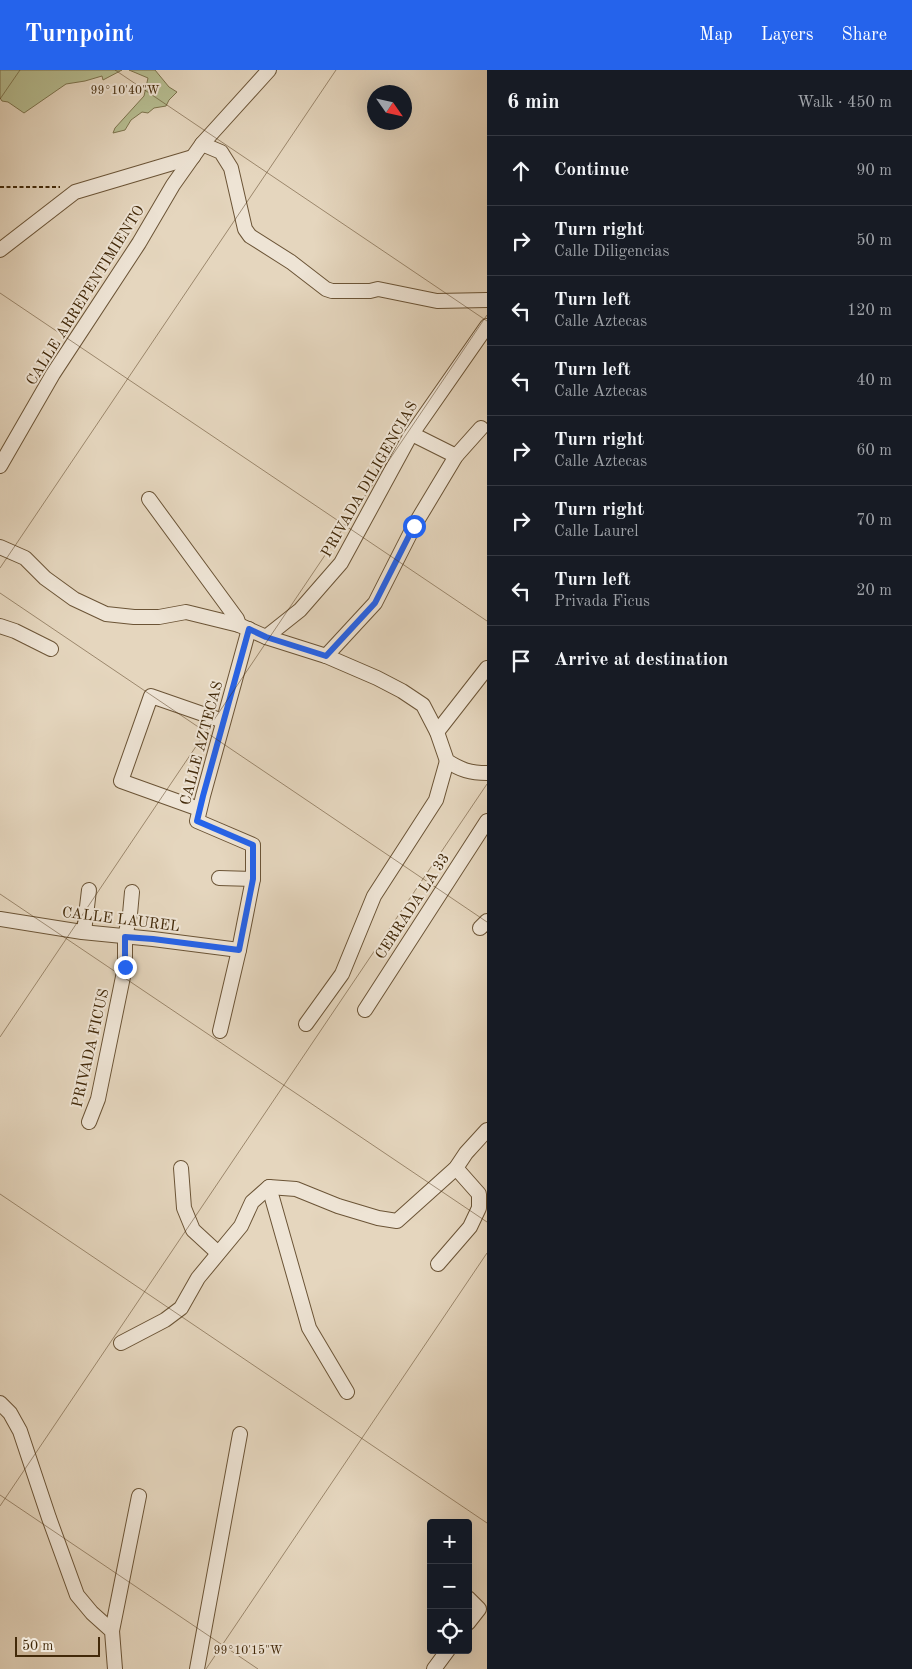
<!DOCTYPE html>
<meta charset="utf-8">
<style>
:root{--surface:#171b24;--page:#20242c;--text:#f1f3f6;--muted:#9ea1a6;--line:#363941;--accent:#2563eb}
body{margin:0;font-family:"Old Standard TT",serif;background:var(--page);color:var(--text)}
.controls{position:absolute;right:15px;bottom:15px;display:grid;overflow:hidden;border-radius:5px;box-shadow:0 5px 20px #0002}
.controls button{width:45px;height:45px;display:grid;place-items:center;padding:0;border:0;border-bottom:1px solid var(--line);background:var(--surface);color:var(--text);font:25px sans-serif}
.compass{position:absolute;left:367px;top:15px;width:45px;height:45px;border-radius:50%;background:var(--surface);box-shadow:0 5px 20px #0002;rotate:124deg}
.scale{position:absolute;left:15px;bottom:12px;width:85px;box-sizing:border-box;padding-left:5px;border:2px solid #422909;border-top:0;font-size:14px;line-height:18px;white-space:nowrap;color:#422909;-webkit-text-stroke:4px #eee4d5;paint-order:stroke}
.stop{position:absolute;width:15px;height:15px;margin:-11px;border:4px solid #2563eb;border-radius:50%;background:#fff}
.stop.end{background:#2563eb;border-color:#fff;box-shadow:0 1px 5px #0008}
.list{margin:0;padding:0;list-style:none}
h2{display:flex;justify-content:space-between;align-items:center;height:65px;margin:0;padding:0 20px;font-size:21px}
h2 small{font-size:16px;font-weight:400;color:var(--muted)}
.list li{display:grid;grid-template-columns:32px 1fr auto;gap:15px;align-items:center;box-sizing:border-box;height:70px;padding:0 20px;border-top:1px solid var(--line)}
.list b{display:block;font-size:19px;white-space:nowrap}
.list p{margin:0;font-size:16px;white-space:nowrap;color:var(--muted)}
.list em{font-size:16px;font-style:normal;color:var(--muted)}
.icon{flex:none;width:28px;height:28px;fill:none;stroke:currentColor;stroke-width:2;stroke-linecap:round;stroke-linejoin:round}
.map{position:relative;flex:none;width:487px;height:1599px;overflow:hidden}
header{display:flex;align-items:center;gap:30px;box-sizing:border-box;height:70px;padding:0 25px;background:var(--accent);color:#fff}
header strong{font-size:24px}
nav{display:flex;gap:28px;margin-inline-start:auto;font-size:18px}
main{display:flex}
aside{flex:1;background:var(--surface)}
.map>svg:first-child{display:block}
</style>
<header>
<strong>Turnpoint</strong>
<nav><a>Map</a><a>Layers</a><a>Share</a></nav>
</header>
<main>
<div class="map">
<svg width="487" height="1599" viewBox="0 0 487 1599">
<rect width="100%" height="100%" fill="#e5d6be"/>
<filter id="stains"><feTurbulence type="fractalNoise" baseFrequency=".004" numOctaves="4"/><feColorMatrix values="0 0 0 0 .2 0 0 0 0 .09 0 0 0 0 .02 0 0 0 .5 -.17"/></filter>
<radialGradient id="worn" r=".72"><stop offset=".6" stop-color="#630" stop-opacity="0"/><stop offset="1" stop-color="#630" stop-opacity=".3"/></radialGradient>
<g fill="#b6bd91" stroke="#7c734d">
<path d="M0,0H122L103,10L102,6L85,11L66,14L24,43L8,32L2,31L0,28Z"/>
<path d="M129,0H155L169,17L177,22L169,30L166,36L154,38L148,43L142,42L131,50L125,60L113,63L115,58L144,26L148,8Z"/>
</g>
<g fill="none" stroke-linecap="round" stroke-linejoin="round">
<g stroke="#6b5436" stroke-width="16">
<g id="minor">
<path d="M202,74L221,82L231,98L245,159L250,166L291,192L326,219L332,221H370L378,219L437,231L487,230"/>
<path d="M0,180L75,122L193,87"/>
<path d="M412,364L456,386"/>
<path d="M0,396L53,304L139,173L173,115L202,74L269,0"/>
<path d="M149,429L237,549L239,555"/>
<path d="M0,477L25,488L45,508L74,529L106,544L134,547H159L186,542L239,555L266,567L326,586L377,608L402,621L423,635L437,662L447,691C461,700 470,703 487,703"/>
<path d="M0,556L15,561L51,579"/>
<path d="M266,567L300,540L341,493L409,368L487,256"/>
<path d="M326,586L375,533L414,456L456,386L481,358"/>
<path d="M437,662L487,598"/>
<path d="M199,739L121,711L151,626L223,651"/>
<path d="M219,808L253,809"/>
<path d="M0,849L82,862L153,869L239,880"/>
<path d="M480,858L487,851"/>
<path d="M84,862L89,820"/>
<path d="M365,940L487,751"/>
<path d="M306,954L342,904L374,826L436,730L447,691"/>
<path d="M220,961L239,880L253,809V775L197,751L203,726L249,559"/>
<path d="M89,1052L98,1029L125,897V867L130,844L132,822"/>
<path d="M181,1098L184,1138L193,1160L218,1183"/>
<path d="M269,1117L309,1258L347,1322"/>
<path d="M438,1194L470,1157L479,1138V1124L456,1098"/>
<path d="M121,1273L165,1250L181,1238L198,1208L241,1156L252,1132L269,1117L296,1119L338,1136L378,1148L397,1151L456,1098L466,1083L487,1060"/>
<path d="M0,1333L10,1343L20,1361L49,1448L77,1525L92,1543L112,1561L115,1599"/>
<path d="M468,1528L479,1539L468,1553"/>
<path d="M112,1561L139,1426"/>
<path d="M197,1599L240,1364"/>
<path d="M434,1599L448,1580"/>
</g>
</g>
<path stroke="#422909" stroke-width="2" stroke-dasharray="4 2.5" stroke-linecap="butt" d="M0,117H60"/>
<use href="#minor" stroke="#eee4d5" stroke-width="14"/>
</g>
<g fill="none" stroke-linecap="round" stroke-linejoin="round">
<path stroke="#2563eb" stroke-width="6" d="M125,897V867L153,869L239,880L253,809V775L197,751L203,726L249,559L266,567L326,586L375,533L414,456"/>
</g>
<path fill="none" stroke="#422909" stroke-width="1" stroke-opacity="0.45" d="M115,0L487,251M0,29L20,0M0,223L487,551M0,498L336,0M0,523L487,852M0,824L487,1152M0,967L487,245M0,1124L487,1453M0,1425L258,1599M0,1436L487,714M206,1599L487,1183"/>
<g text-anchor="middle" stroke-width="4" stroke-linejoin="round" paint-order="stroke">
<g font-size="15" fill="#422909" stroke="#eee4d5">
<text transform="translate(85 225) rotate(-58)" y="5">CALLE ARREPENTIMIENTO</text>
<text transform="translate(369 409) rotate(-60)" y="5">PRIVADA DILIGENCIAS</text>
<text transform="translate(201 673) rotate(-75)" y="5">CALLE AZTECAS</text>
<text transform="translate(412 836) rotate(-57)" y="5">CERRADA LA 33</text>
<text transform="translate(121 849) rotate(7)" y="5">CALLE LAUREL</text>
<text transform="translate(90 978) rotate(-77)" y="5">PRIVADA FICUS</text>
</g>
</g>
<g font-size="12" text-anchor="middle" fill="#422909" stroke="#eee4d5" stroke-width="4" stroke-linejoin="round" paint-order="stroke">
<text x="125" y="24">99°10'40"W</text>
<text x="248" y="1584">99°10'15"W</text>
</g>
<rect width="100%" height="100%" filter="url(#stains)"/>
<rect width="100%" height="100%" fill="url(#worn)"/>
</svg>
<div class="controls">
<button>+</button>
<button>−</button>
<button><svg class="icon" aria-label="locate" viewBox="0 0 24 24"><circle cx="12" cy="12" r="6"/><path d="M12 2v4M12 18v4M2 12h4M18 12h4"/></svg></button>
</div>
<svg class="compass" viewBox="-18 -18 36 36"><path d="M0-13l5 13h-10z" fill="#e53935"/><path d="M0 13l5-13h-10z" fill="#9ea1a6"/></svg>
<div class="scale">50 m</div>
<div class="stop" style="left:414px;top:456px"></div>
<div class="stop end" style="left:125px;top:897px"></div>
</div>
<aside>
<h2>6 min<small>Walk · 450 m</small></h2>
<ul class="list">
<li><svg class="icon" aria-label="ahead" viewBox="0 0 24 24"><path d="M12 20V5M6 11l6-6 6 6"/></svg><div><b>Continue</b></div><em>90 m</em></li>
<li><svg class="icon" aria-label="right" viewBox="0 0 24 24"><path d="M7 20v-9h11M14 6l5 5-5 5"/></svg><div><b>Turn right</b><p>Calle Diligencias</p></div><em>50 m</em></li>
<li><svg class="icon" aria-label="left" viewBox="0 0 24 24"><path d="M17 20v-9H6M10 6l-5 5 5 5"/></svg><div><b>Turn left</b><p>Calle Aztecas</p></div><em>120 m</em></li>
<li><svg class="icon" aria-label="left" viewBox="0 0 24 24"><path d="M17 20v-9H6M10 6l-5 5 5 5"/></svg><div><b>Turn left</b><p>Calle Aztecas</p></div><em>40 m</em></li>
<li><svg class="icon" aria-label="right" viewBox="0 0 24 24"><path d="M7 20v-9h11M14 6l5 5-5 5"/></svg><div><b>Turn right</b><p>Calle Aztecas</p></div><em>60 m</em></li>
<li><svg class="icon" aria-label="right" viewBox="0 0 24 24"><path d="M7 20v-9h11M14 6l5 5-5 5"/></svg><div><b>Turn right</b><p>Calle Laurel</p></div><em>70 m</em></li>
<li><svg class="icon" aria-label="left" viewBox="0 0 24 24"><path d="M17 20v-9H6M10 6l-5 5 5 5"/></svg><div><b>Turn left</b><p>Privada Ficus</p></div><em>20 m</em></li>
<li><svg class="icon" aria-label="arrive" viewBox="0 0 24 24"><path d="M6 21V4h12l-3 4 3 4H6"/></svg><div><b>Arrive at destination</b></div></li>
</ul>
</aside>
</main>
